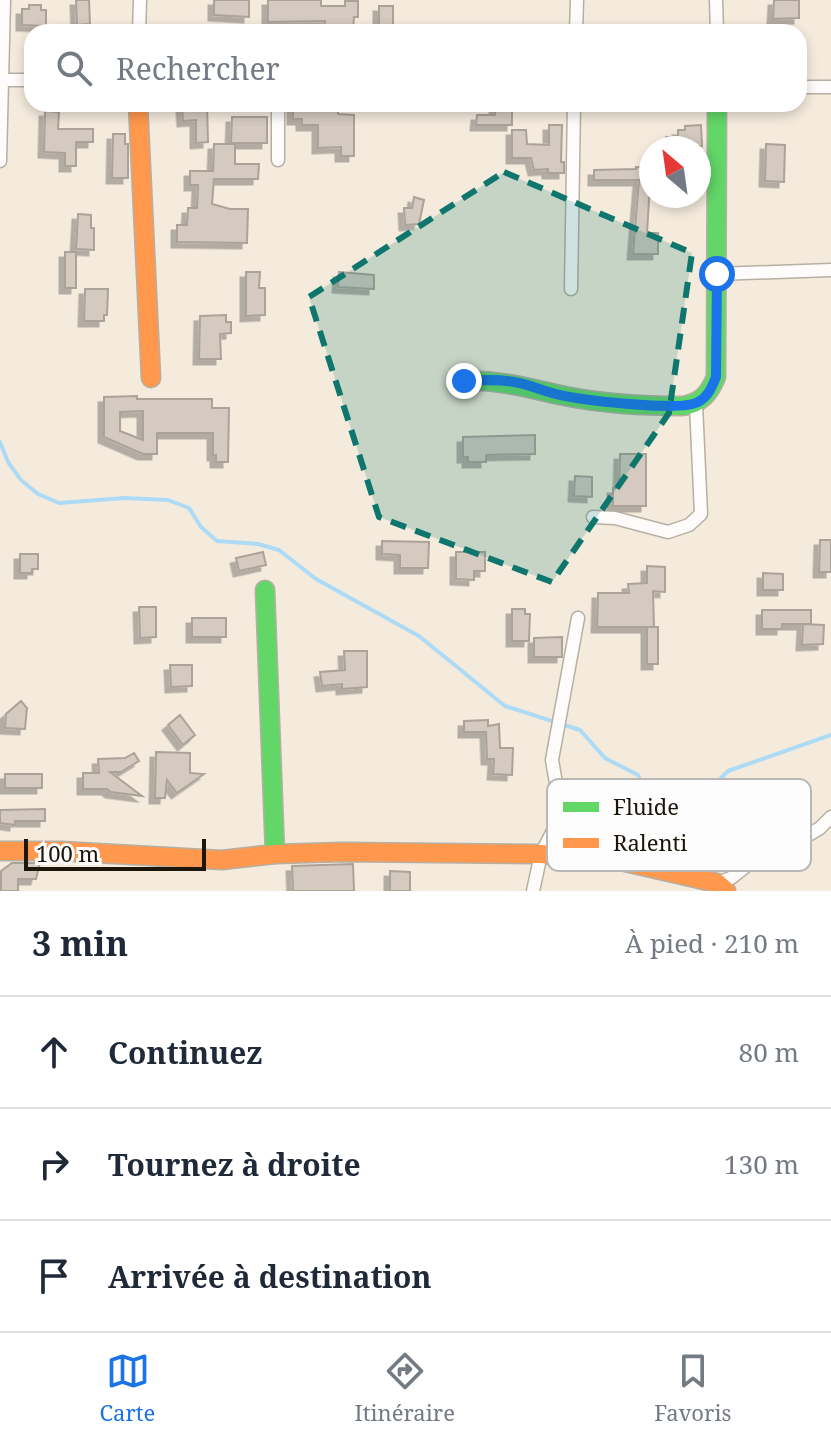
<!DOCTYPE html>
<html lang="fr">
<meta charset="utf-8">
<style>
:root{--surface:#fff;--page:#f2f2f3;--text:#1f2937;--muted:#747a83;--line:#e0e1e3;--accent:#1a73e8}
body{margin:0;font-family:"Noto Serif",serif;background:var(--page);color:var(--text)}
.compass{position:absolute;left:639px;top:136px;width:72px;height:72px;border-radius:50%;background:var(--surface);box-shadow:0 4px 12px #0003;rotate:331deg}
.scale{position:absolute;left:24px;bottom:20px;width:182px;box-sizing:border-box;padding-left:8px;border:4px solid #1d170b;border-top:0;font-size:22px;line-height:28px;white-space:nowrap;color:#1d170b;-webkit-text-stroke:6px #fdfdfd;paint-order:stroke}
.stop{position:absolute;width:24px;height:24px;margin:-18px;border:6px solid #1a73e8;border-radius:50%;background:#fff}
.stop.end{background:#1a73e8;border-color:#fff;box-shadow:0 2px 8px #0008}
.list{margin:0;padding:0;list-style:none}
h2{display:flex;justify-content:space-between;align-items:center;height:104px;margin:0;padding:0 32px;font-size:34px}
h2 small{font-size:26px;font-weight:400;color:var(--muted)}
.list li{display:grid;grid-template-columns:52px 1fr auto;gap:24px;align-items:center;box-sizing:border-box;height:112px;padding:0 32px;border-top:2px solid var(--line)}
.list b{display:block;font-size:30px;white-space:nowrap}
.list em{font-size:26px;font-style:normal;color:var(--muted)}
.icon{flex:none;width:44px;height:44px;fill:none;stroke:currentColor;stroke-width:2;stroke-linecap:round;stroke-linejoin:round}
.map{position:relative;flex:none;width:831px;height:891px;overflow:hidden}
.search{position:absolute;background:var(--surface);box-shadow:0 4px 12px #0003;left:24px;right:24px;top:24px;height:88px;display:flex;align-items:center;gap:20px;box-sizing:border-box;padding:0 28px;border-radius:24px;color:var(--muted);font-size:30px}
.sheet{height:440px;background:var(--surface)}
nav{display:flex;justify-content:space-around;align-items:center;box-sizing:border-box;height:112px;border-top:2px solid var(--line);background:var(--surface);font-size:22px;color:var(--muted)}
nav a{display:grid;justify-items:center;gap:4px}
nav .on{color:var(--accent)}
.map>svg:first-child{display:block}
</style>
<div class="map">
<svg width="831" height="891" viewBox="0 0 831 891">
<defs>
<filter id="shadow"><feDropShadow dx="-5.5" dy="5.5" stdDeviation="0" flood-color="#0004"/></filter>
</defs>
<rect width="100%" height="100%" fill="#f4ebdd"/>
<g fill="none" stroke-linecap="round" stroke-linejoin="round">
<g stroke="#addaf5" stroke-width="4">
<path d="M0,442L8,462L21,480L38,494L59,503L124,498L168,500L189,508L201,527L217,541L258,544L279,550L316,579L419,636L505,706L580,730L605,758L638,775L683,870"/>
<path d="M664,825L687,812L728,771L831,735"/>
</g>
</g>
<g fill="#d4cabf" stroke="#aba298" stroke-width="2" fill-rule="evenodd" filter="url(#shadow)">
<path d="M76,0H89L90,24L77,25Z"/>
<path d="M214,0H249V17L214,15Z"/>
<path d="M268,0H321V6H345V1H358V17H354L353,30L338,28V32H324L325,21L268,22Z"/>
<path d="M774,0H799V18L773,19Z"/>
<path d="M29,5H41V10H46V26L22,25V9H29Z"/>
<rect x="379" y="6" width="14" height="26"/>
<path d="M195,104H207L208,142L196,143V120L183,121L182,106Z"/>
<path d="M293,104H338V114L354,115V156H341V147L318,148V125H302V119H293Z"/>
<path d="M495,104H512V125H476L477,115H495Z"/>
<path d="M45,111L59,112L58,129H93V142H76V166H65V153L44,152Z"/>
<path d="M232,117H267V143H231Z"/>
<path d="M549,125H562L561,162H564V173H548V169L534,170L531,158H512V130H526L527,144L549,145Z"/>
<path d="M701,125L702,146L666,148V137L678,138V130H685V126Z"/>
<path d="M113,134H125V144H128V178H112Z"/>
<path d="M214,144H235V164H259L258,179H214L212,204L230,209H248L247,243L177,242V225H187L188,208H197L198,185H190V171H213Z"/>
<path d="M766,144L785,145L784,182L765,181Z"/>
<path d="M636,167L651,168L647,233H658V254H633L639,180H594V170L636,169Z"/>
<path d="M414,197L424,200L419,224L405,225L404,208H412Z"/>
<path d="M78,214L91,215V228H94V250L76,249Z"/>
<rect x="65" y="252" width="11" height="36"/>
<path d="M246,272H260L259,288H265V315L246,316Z"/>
<path d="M339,272L374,275V289L338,287Z"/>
<path d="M85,289H108L107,315H104V321H84Z"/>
<path d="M226,315V322H231V333L220,334L221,359H199L200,316Z"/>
<path d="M137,396V399H212V408H229L228,462H216V455H213V433H157V454H143L104,437V397ZM143,411V440L120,431V412Z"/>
<path d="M535,435V454L486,455V462H468V457H463V437Z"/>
<path d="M620,454H646V506H613V488H619Z"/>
<path d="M575,476L592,477V497L574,496Z"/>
<path d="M820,540H831V572H819Z"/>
<path d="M382,541L429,542L428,568H400V555L382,554Z"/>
<path d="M263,552L266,565L239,571L236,558Z"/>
<path d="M456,552H485V571H474V580L456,579Z"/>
<path d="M20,554H38V569H32V573H20Z"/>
<path d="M647,566L665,567V592L653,591L654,627H597L598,593H629L628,584L647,583Z"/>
<path d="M763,573L783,574V590H763Z"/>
<path d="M139,607H156V637L140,638Z"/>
<path d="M512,609H525V614H530L529,641H512Z"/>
<path d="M762,610H811V624H782V629H762Z"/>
<rect x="192" y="618" width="34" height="19"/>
<path d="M803,624L824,625L823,644L802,645Z"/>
<rect x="647" y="627" width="11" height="37"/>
<path d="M562,637V657H534V638Z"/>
<path d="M344,651H367V687L342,689V684L322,686L320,672L345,670Z"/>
<path d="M170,665H192V686L171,687Z"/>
<path d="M21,701L27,708L25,729L5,728L6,714Z"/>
<path d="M180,715L195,735L183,745L168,725Z"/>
<path d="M488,720V726L499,724L500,748H513L512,775L493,774L494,759H487L486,732H464V721Z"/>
<path d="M156,752L190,753V773L204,774L177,793L167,780L165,798H155Z"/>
<path d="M134,753L139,761L121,772H110L142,796L111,792L107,789H83V773H99L98,759L125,758Z"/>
<rect x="5" y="774" width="37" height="14"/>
<path d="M45,809V821H15V825L0,823V810Z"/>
<path d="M12,863H40L36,879H18V891H1V871Z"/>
<path d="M353,864L354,891H293L292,866Z"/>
<path d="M390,871L410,872V891H390Z"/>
</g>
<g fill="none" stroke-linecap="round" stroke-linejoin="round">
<g stroke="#b6afa3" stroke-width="15">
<g id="street">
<path d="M716,0L717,32"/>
<path d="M139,32L140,0"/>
<path d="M576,32L577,0"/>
<path d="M0,80H32"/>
<path d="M799,87H831"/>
<path d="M278,104V160"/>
<path d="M0,161L4,0"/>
<path d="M717,274L831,270"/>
<path d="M571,289L574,104"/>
<path d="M593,517L615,518L668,532L689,525L701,514L696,404"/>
<path d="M717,883L731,878L764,852L795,843L820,828L831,817"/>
<path d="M533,891L541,854L555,827L558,795L552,760L578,618"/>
</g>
</g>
<g stroke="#b6afa3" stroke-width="21">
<g id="fast">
<path d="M464,381C501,379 534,390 570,397C606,404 646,406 683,406C701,403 709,394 716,377L717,104"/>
<path d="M265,590L275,854"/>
</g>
</g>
<g stroke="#b6afa3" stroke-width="21">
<g id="slow">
<path d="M138,104L151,378"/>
<path d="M0,851H61L222,860L275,854L342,852L541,854L621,861L717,883L726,891"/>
</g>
</g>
<use href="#street" stroke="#fdfcfa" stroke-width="12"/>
<use href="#fast" stroke="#63d668" stroke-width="18"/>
<use href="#slow" stroke="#ff974d" stroke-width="18"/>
</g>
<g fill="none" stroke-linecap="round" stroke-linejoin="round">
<path stroke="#1a73e8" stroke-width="10" d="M464,381C481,380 497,379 514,382C528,384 541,390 556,394C579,400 680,412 698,402C708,397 712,387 716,377L717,274"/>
</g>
<path fill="#0f766e" fill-opacity="0.2" stroke="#0f766e" stroke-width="6" stroke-dasharray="16 10" stroke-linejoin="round" d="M504,172L692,253L669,413L552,582L379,517L309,297Z"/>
<rect x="547" y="779" width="264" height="92" rx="12" fill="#fdfdfd" stroke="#bab8b4" stroke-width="2"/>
<rect x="563" y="802" width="36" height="10" fill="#63d668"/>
<rect x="563" y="838" width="36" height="10" fill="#ff974d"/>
<g font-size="22" fill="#1d170b">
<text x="613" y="815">Fluide</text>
<text x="613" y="851">Ralenti</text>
</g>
</svg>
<svg class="compass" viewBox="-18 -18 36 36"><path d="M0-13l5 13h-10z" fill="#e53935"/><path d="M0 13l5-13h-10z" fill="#747a83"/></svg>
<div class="scale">100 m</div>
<div class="stop" style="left:717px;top:274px"></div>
<div class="stop end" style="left:464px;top:381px"></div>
<div class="search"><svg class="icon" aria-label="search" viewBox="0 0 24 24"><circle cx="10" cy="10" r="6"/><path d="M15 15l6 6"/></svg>Rechercher</div>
</div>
<section class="sheet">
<h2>3 min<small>À pied · 210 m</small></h2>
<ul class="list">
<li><svg class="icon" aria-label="ahead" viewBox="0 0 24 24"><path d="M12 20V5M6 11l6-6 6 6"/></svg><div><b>Continuez</b></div><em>80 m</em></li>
<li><svg class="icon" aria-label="right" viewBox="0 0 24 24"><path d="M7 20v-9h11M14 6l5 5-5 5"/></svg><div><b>Tournez à droite</b></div><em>130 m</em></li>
<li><svg class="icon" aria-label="arrive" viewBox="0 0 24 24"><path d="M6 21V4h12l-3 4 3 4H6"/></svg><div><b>Arrivée à destination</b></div></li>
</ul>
</section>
<nav>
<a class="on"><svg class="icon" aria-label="map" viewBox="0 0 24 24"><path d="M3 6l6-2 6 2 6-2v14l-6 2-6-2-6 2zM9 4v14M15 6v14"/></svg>Carte</a>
<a><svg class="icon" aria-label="directions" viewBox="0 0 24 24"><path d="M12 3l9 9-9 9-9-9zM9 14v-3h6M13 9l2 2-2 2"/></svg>Itinéraire</a>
<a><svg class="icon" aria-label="saved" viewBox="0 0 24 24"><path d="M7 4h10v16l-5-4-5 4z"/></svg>Favoris</a>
</nav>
